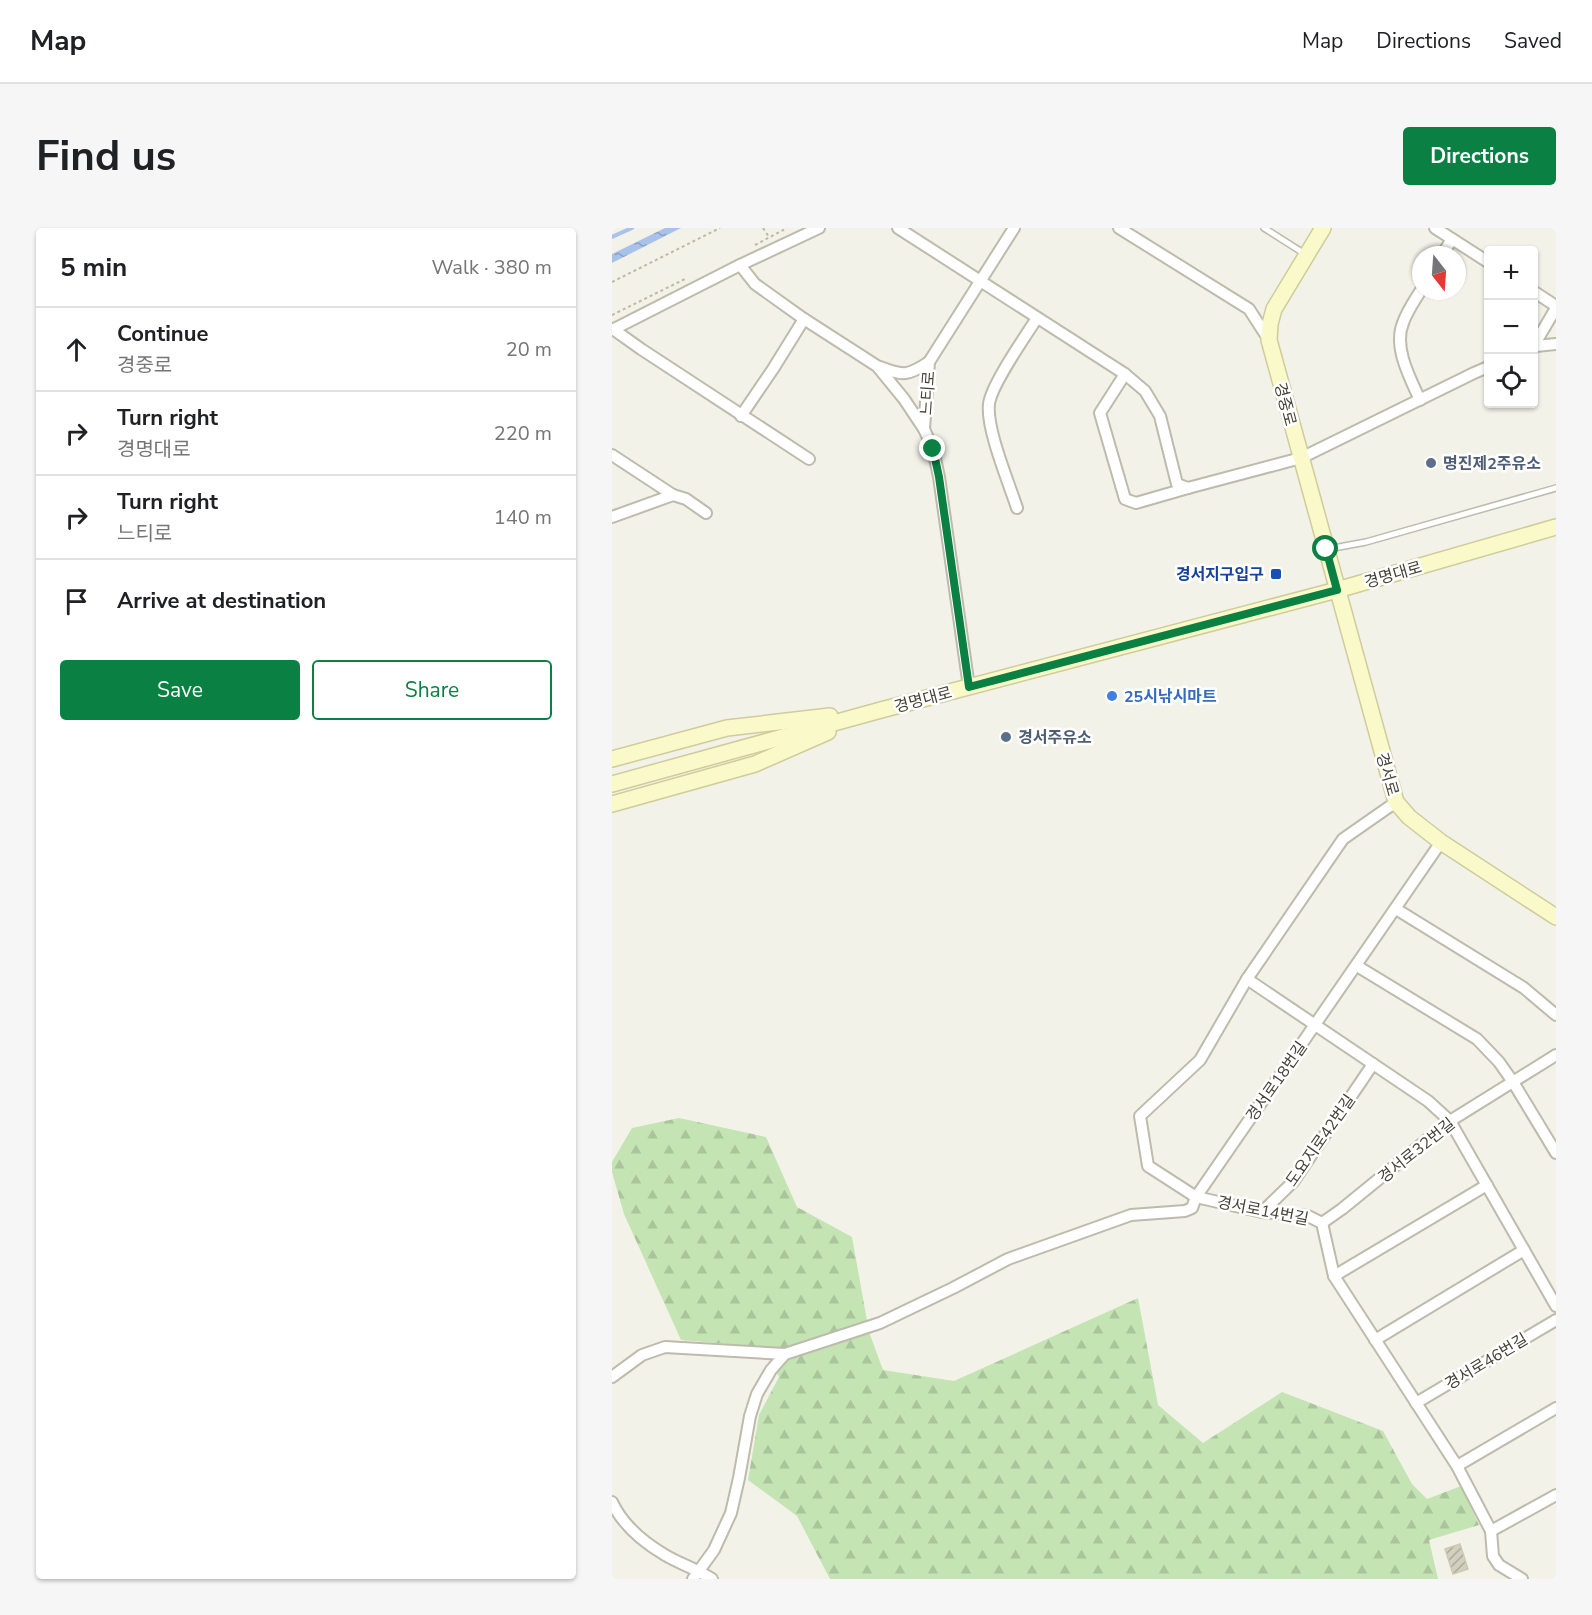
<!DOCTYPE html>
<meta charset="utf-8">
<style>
:root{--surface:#fff;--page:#f6f6f6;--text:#202124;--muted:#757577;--line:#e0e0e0;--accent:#0b8043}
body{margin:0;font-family:"Nunito Sans","Noto Sans KR",sans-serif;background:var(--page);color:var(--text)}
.controls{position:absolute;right:18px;top:18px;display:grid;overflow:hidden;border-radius:6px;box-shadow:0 2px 4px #0004}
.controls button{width:54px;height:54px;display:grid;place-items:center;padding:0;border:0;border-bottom:2px solid var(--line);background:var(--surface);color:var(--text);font:30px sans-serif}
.compass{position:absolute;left:800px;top:18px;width:54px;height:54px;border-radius:50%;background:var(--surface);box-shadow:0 2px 4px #0004;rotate:163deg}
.stop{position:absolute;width:18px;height:18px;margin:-14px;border:4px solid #0b8043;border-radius:50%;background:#fff}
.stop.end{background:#0b8043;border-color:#fff;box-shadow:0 2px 6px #0008}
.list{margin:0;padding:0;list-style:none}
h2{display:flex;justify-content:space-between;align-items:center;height:78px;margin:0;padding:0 24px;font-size:26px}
h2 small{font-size:20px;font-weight:400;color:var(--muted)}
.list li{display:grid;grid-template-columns:39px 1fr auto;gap:18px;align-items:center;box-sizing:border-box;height:84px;padding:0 24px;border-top:2px solid var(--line)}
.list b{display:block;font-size:22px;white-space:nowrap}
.list p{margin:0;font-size:20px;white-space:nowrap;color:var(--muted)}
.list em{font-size:20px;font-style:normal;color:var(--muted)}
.actions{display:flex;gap:12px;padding:18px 24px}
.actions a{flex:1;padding:14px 0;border:2px solid var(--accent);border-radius:6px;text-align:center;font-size:21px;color:var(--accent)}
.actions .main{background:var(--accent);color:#fff}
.icon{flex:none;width:33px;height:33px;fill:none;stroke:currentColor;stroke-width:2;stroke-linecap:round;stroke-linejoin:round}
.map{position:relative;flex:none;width:944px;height:1351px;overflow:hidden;border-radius:6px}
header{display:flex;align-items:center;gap:36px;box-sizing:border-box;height:84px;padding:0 30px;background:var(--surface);border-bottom:2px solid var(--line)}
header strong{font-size:28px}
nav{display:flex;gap:33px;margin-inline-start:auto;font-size:21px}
.intro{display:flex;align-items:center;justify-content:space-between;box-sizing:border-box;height:144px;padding:0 36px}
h1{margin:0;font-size:42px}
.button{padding:15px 27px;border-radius:6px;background:var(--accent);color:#fff;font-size:21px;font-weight:700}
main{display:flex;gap:36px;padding:0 36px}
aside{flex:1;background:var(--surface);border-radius:6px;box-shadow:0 2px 4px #0004}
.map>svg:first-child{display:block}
</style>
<header>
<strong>Map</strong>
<nav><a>Map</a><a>Directions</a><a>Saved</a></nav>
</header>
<div class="intro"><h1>Find us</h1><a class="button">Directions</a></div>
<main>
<aside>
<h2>5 min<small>Walk · 380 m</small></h2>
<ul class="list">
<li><svg class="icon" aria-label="ahead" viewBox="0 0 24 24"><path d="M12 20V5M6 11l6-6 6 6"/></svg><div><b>Continue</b><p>경중로</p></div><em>20 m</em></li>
<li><svg class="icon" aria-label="right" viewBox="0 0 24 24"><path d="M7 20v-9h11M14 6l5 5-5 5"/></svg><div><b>Turn right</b><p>경명대로</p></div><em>220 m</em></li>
<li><svg class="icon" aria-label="right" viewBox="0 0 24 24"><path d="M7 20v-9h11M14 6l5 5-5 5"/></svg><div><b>Turn right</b><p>느티로</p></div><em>140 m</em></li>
<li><svg class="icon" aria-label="arrive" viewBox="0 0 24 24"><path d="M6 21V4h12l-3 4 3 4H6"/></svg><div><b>Arrive at destination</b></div></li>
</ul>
<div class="actions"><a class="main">Save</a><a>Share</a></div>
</aside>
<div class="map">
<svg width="944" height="1351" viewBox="0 0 944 1351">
<defs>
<pattern id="forest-firs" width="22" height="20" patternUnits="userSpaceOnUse" patternTransform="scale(1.5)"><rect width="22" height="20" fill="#c4e4b4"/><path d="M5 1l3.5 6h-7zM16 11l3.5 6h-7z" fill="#aac59b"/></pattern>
<pattern id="water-ripples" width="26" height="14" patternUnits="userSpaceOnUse" patternTransform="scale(1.5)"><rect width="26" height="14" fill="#a9c2eb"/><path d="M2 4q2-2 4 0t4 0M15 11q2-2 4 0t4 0" fill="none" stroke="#8b9fbf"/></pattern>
<pattern id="building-hatch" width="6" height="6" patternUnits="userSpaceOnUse" patternTransform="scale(1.5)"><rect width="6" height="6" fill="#d3cfbe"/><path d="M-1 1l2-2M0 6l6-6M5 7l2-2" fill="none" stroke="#adaa9b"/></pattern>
</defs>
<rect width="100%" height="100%" fill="#f3f2e8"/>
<path fill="url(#forest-firs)" d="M67,890L154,909L185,979L240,1009L257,1104L271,1142L342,1153L526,1070L546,1177L591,1215L670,1164L771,1203L800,1256L815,1271L849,1258L867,1297L817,1312L826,1351H218L185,1288L136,1252L147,1187L167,1149L151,1119L69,1112L12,986L0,944V934L20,900Z"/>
<path fill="url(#water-ripples)" d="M53,0H69L0,35V26Z"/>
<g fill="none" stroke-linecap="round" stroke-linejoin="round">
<path stroke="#a9c2eb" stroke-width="4" d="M0,9L20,0"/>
</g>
<path fill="url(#building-hatch)" stroke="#cec9b2" stroke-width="1.5" d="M848,1316L856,1341L841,1346L833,1321Z"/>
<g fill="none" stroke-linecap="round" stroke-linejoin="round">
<g stroke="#bdbbab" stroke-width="8">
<g id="lane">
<path d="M652,0L693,26"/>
<path d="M716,321L754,314L944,260"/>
</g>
</g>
<g stroke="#bdbbab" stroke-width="14">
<g id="street">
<path d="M286,0L513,146L533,163L548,188L565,256L576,260L689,230L862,145L876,139"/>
<path d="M507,0L637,81L657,112"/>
<path d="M823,0L876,34"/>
<path d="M830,27L840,11"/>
<path d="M128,37L143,56L192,91L265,138L292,171L312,201"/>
<path d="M921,63L944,78"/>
<path d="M1,101L29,121L197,231"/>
<path d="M0,102L128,37L207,0"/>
<path d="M924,118L944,116"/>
<path d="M921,119L944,80"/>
<path d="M268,139C291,148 296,148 317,134"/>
<path d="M513,146L488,185L513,271L524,275L576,260"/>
<path d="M808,172C798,150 781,119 791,95C795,83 803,72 809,62"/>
<path d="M129,188L161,141L192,91"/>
<path d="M0,227L61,267"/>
<path d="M405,280C397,255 374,201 377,176C379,157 413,109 425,90"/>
<path d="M0,289L61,267L74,271L94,285"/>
<path d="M357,459L327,249L321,221L312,201L317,134L402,0"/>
<path d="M784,574L731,611L635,751L588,832L528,888L536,938L584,969L650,984L696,988L710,995L722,1048L845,1238L879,1303L881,1328L887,1337L910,1351"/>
<path d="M784,681L912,760L944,787"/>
<path d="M745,738L865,811L887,834L901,854L944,925"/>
<path d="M635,751L816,873L838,893L944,1078"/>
<path d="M650,984L681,954L761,836"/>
<path d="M710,995L730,981L838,893L944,827"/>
<path d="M722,1048L875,957"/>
<path d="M763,1112L912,1022"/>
<path d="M0,1149L30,1127L53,1119L173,1126"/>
<path d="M804,1175L944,1092"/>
<path d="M845,1238L944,1180"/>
<path d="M0,1274C11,1298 31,1314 53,1327C68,1336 85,1341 100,1351"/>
<path d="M879,1303L944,1267"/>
<path d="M81,1351L102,1322L119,1285L127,1250L138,1188L145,1166L159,1142L173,1126L268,1095L341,1060L396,1031L519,987L573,983L580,980L584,969L829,614"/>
</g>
</g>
<g stroke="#cfcc9b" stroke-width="18">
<g id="secondary">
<path d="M711,0L662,81L658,96L657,112L784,574L797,589L829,614L944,689"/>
<path d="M0,531L115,500L218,488"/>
<path d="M0,556L269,482L725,362L944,299"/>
<path d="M0,576L143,536L216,504"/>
</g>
</g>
<g stroke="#beb99e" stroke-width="2" stroke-dasharray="3 3" stroke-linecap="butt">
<path d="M151,0L157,9"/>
<path d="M143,17L175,0"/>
<path d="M0,54L108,0"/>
<path d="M0,87L73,51"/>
</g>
<use href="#lane" stroke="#fff" stroke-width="5"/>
<use href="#street" stroke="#fff" stroke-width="10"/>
<use href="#secondary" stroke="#faf9ca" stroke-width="15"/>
</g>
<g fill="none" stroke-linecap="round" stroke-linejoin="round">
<path stroke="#0b8043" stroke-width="8" d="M321,221L327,249L357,459L725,362L714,321"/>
</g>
<g fill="#5c6f8a" stroke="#fff" stroke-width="2">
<circle cx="819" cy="235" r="6"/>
<circle cx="394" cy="509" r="6"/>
</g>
<rect fill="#1a4fb4" stroke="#fff" stroke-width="2" x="658" y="340" width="12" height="12" rx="3"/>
<circle fill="#3f7fe0" stroke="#fff" stroke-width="2" cx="500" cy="468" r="6"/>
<g text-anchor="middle" stroke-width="5" stroke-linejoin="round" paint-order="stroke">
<g font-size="16" fill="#454337" stroke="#fff">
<text transform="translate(315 165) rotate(-86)" y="6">느티로</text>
<text transform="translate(674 176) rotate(75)" y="6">경중로</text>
<text transform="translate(781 346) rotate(-16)" y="6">경명대로</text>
<text transform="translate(311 471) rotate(-15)" y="6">경명대로</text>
<text transform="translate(776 546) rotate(74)" y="6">경서로</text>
<text transform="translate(664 853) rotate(-55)" y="6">경서로18번길</text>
<text transform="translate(708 912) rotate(-55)" y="6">도요지로42번길</text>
<text transform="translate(804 922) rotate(-39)" y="6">경서로32번길</text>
<text transform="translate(651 982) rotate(11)" y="6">경서로14번길</text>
<text transform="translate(874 1133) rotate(-31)" y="6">경서로46번길</text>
</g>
<g font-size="16" font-weight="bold" fill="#4e5e75" stroke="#fff" text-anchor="start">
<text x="831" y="241">명진제2주유소</text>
<text x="406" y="515">경서주유소</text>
</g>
<g font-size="16" font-weight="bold" fill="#164399" stroke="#fff" text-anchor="end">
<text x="652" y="352">경서지구입구</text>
</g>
<g font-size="16" font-weight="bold" fill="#366cbe" stroke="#fff" text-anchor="start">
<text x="512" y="474">25시낚시마트</text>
</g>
</g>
</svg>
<div class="controls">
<button>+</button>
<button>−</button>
<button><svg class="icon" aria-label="locate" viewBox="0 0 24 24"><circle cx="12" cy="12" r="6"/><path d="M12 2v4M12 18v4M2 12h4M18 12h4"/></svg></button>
</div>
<svg class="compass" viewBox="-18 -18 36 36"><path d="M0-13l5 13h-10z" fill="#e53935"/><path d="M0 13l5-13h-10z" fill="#757577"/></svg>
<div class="stop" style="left:714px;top:321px"></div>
<div class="stop end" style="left:321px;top:221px"></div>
</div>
</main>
